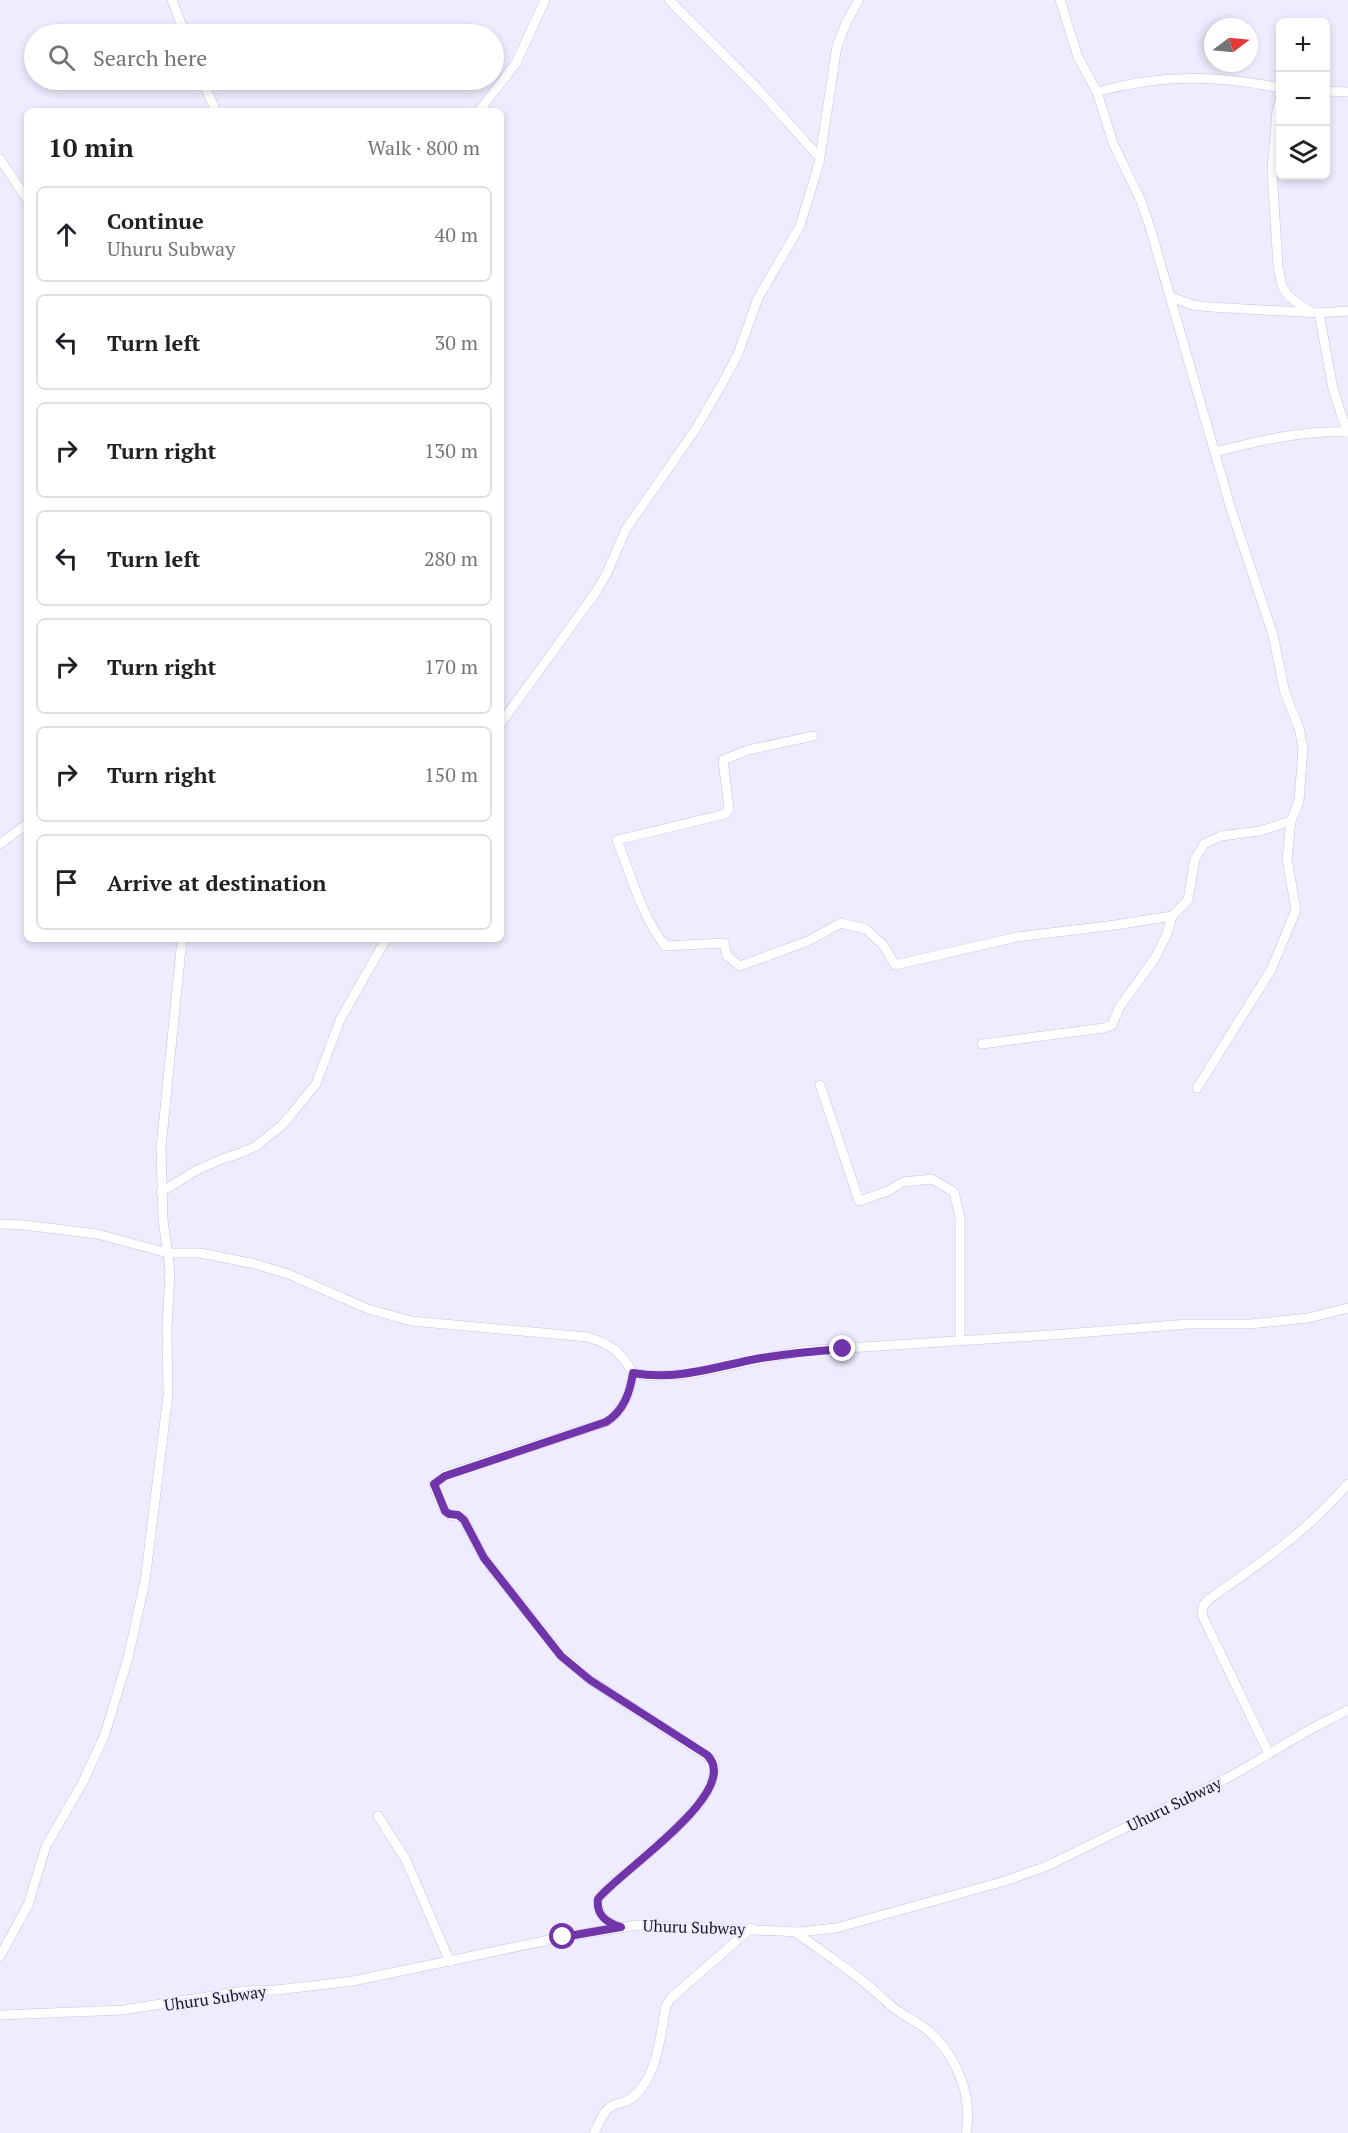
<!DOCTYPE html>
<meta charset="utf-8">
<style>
:root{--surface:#fff;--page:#f2f2f2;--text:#202124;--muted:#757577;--line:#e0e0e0}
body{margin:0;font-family:"PT Serif",serif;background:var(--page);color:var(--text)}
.controls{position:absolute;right:18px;top:18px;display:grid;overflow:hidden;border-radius:9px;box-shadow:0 3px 9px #0003}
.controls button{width:54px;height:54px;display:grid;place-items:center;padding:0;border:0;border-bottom:2px solid var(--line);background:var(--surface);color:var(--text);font:30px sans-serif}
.compass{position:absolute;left:1204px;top:18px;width:54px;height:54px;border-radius:50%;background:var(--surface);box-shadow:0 3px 9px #0003;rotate:74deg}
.stop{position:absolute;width:18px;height:18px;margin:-14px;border:4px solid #7135ab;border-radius:50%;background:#fff}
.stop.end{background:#7135ab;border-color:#fff;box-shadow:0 2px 6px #0008}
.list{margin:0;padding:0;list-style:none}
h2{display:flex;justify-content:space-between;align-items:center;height:78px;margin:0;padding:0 24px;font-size:26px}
h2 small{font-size:20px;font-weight:400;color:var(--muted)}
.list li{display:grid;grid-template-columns:39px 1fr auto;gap:18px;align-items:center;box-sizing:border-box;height:96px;margin:0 12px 12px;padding:0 12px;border:2px solid var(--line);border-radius:9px}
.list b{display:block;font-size:22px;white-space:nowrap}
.list p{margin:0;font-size:20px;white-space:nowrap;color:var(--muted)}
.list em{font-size:20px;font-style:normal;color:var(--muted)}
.icon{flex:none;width:33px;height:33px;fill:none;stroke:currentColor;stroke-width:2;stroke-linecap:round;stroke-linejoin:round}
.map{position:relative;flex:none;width:1348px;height:2133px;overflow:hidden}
.search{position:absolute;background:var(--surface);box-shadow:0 3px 9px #0003;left:24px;top:24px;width:480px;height:66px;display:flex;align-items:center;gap:15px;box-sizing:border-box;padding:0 21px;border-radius:33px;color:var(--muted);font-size:22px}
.panel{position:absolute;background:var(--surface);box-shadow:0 3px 9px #0003;left:24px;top:108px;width:480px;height:834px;border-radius:9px}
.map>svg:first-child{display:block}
</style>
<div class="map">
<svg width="1348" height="2133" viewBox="0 0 1348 2133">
<rect width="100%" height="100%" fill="#f0ecff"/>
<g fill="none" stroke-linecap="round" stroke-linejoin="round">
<g stroke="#c7c1df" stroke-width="10">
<g id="street">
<path d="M172,0L185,34"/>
<path d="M669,0L757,88L820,158"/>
<path d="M202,80L216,111"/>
<path d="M1326,91L1348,92"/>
<path d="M1097,92C1160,74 1216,75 1280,88"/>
<path d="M1280,99L1277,111L1272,170L1278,266L1282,286L1288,296L1311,312"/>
<path d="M479,111L516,63L545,0"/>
<path d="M0,159L27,199"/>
<path d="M1171,297L1193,305L1210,307L1319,313L1348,311"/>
<path d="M1319,313L1333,389L1347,432"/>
<path d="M1214,452C1259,441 1302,430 1348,432"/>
<path d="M501,723L596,592L607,573L626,529L695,430L722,384L738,354L758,298L800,226L819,163L837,46L847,21L859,0"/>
<path d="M813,736L748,750L723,760L729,809L725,814L617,840C631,876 642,916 665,946L724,943L727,956L740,966L808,941L841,923L866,929L884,946L895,965L1017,937L1115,925L1172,916"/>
<path d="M0,844L27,824"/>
<path d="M982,1044L1104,1028L1112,1025L1119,1008L1155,958L1167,934L1172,916L1188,900L1195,859L1204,844L1221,836L1260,831L1291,821L1299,801L1303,748L1299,728L1285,693L1273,635L1231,509L1150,227L1141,201L1113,143L1097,92L1078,57L1060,0"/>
<path d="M820,1085L859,1201L888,1191L903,1182L932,1179L954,1192L960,1218V1340"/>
<path d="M1197,1088L1271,970L1296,910L1287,859L1291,821"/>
<path d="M161,1192L197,1170L222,1159L238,1154L256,1146L281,1126L290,1116L316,1084L340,1020L386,939"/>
<path d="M0,1224L24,1225L97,1234L168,1253H200L255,1264L288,1274L368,1309L411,1321L587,1337C611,1344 620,1351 633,1373L650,1376L689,1374L802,1351L1065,1334L1188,1324H1250L1308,1318L1348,1308"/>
<path d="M1269,1754L1202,1615L1203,1606L1209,1599C1261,1563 1306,1532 1348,1484"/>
<path d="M378,1816L406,1860L450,1962"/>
<path d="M619,1926C605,1922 597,1915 598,1899C622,1867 728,1804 713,1760L590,1680L562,1656L484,1558L464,1520C459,1515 456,1517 450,1515C442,1511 436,1492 434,1484L445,1475L606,1422C624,1411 630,1392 633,1373"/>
<path d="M795,1932C828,1955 860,1977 889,2004C903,2017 922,2023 934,2036C958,2060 973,2099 966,2133"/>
<path d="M0,1956L28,1905L46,1846L83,1782L105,1734L128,1658L145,1581L168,1395L167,1330L170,1270L163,1220L161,1148L182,939"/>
<path d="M0,2015L123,2010L244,1991L276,1990L353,1981L563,1937L638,1925L800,1932L836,1928L1005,1881L1047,1866L1233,1775L1309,1730L1348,1710"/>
<path d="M594,2133C599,2125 603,2110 612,2106C619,2102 627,2103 633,2097C658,2076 660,2036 666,2006L670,1999L751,1928"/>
</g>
</g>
<use href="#street" stroke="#fff" stroke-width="9"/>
</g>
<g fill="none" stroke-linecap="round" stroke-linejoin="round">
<path stroke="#7135ab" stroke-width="8" d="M563,1937L621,1927C607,1923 596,1916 598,1899C617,1873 745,1791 707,1755L590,1680L561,1656L484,1558L464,1520L458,1515L449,1514L445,1511L434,1484L445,1476L606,1422C624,1411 630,1392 633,1373C675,1381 715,1367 756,1359C785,1354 814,1351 843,1349"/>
</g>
<g text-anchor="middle" stroke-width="4.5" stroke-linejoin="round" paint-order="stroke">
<g font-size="16" fill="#181620" stroke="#f0ecff">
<text transform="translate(1174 1804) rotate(-26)" y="6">Uhuru Subway</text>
<text transform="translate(694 1927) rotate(2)" y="6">Uhuru Subway</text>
<text transform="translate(215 1998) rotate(-8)" y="6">Uhuru Subway</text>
</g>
</g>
</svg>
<div class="controls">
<button>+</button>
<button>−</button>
<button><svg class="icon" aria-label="layers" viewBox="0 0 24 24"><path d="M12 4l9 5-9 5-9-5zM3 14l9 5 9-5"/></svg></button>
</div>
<svg class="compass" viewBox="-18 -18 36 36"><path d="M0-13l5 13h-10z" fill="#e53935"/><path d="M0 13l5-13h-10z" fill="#757577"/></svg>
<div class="stop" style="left:563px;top:1937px"></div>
<div class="stop end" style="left:843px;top:1349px"></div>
<div class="search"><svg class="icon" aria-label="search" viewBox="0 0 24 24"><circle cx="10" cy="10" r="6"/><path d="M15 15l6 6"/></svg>Search here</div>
<section class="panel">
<h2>10 min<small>Walk · 800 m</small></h2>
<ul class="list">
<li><svg class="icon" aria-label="ahead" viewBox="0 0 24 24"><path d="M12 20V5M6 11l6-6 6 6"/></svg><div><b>Continue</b><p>Uhuru Subway</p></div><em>40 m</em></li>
<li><svg class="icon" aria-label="left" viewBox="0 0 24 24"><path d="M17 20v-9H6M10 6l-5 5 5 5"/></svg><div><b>Turn left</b></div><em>30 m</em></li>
<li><svg class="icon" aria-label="right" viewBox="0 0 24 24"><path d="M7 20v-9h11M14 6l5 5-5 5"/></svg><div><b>Turn right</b></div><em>130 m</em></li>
<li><svg class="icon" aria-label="left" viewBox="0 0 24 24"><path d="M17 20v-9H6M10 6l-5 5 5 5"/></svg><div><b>Turn left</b></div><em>280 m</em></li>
<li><svg class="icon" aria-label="right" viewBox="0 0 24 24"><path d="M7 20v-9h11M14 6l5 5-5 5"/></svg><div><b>Turn right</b></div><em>170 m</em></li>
<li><svg class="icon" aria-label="right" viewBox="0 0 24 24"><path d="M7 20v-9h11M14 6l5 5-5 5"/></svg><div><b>Turn right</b></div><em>150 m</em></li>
<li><svg class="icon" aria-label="arrive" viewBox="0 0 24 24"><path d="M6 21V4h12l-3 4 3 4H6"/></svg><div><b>Arrive at destination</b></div></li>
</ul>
</section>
</div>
